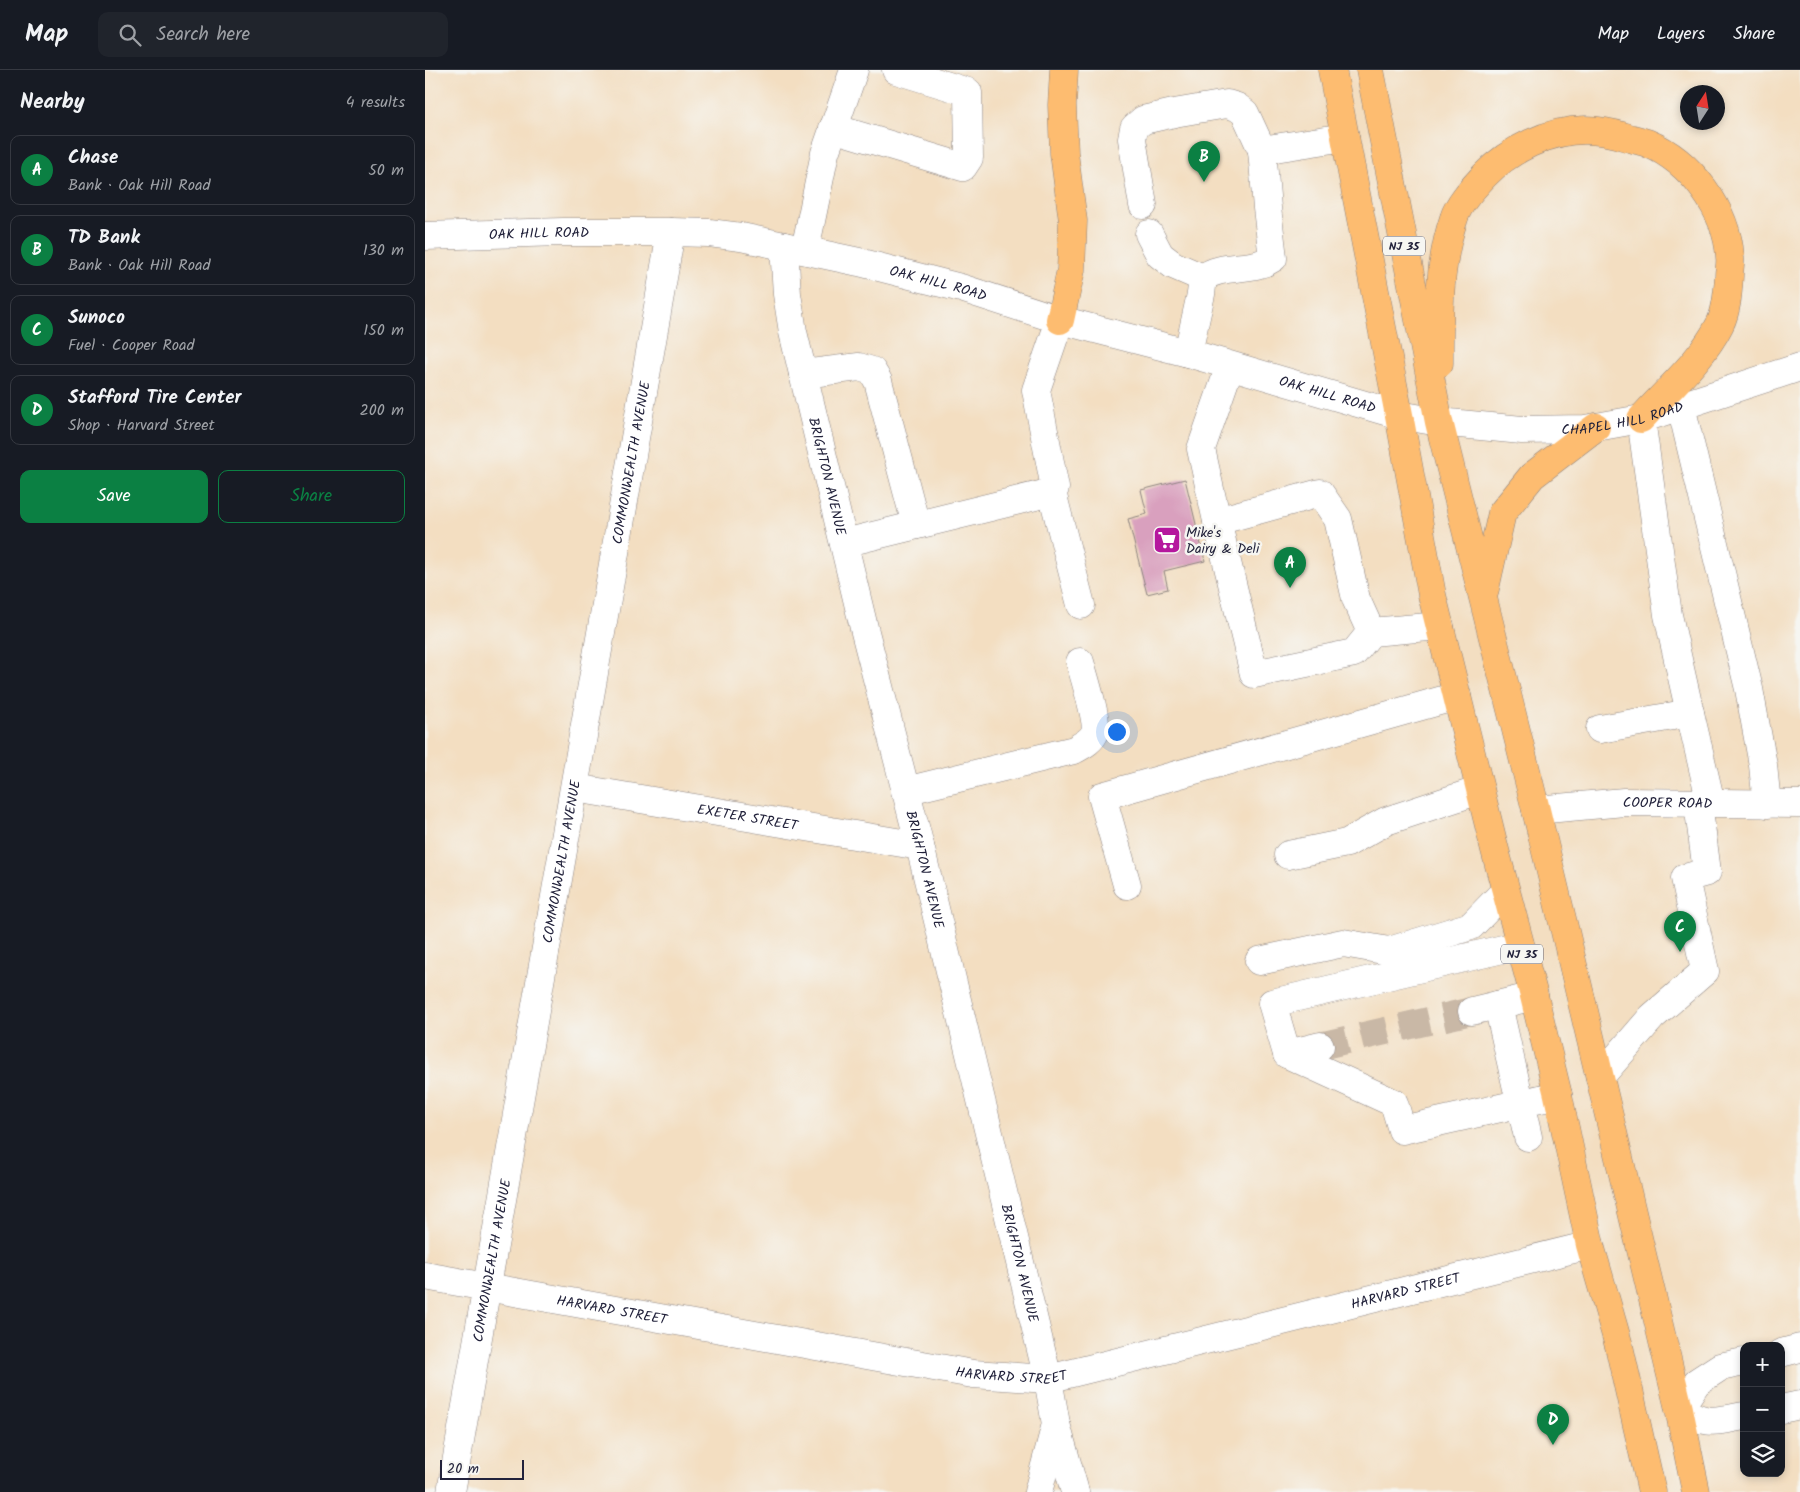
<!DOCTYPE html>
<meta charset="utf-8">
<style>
:root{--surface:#171b24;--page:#20242c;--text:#f1f3f6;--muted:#9ea1a6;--line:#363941;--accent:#0b8043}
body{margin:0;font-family:Kalam,sans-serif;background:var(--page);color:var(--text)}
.controls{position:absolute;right:15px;bottom:15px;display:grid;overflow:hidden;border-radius:10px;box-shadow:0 2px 8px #0003}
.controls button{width:45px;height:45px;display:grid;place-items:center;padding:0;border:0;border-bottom:1px solid var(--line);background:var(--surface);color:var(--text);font:25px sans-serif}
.compass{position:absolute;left:1255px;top:15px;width:45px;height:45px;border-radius:50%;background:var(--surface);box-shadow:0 2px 8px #0003;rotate:12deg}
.scale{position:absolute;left:15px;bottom:12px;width:84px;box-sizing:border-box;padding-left:5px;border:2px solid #22223b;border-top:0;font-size:14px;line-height:18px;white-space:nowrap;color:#22223b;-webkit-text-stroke:4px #f6f6f2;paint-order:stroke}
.you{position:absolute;left:691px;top:661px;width:18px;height:18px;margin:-12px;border:4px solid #fff;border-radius:50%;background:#1a73e8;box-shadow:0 0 0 8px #1a73e833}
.badge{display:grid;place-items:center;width:32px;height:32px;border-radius:50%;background:var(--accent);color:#fff;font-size:16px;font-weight:700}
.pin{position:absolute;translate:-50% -41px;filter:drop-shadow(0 1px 2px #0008)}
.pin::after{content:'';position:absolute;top:26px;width:18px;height:15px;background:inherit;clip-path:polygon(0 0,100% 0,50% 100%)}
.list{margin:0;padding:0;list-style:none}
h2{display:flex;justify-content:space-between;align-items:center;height:65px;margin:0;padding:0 20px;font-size:21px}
h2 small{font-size:16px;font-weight:400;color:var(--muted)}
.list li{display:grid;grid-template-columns:32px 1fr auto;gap:15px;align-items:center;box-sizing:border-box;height:70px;margin:0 10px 10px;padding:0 10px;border:1px solid var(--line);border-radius:10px}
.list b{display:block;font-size:19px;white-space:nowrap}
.list p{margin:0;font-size:16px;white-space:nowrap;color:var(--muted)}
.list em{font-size:16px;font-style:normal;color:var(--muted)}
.actions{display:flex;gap:10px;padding:15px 20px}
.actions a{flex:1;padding:11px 0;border:1px solid var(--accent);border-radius:10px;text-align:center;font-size:18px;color:var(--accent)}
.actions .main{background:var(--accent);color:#fff}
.icon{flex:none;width:28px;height:28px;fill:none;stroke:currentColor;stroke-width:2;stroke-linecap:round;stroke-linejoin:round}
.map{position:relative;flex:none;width:1375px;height:1422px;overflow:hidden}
header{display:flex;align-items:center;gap:30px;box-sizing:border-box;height:70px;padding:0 25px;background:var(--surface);border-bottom:1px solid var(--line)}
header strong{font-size:24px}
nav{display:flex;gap:28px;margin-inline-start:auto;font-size:18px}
.search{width:350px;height:45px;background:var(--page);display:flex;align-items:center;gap:12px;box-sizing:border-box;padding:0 18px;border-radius:10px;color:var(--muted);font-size:19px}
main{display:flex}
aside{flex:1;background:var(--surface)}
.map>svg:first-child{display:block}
</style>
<header>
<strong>Map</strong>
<div class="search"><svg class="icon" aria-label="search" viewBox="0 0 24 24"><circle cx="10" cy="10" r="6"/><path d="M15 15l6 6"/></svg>Search here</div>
<nav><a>Map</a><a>Layers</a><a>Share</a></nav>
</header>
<main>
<aside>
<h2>Nearby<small>4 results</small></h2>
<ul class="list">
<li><span class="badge">A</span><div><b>Chase</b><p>Bank · Oak Hill Road</p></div><em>50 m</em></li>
<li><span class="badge">B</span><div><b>TD Bank</b><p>Bank · Oak Hill Road</p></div><em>130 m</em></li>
<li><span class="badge">C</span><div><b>Sunoco</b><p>Fuel · Cooper Road</p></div><em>150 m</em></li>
<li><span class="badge">D</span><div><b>Stafford Tire Center</b><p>Shop · Harvard Street</p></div><em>200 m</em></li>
</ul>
<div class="actions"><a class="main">Save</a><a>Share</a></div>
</aside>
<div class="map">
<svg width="1375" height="1422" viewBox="0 0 1375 1422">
<rect width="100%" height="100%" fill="#f6f6f2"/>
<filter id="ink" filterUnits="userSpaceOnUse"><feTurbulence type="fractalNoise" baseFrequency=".02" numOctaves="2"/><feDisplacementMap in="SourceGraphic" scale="10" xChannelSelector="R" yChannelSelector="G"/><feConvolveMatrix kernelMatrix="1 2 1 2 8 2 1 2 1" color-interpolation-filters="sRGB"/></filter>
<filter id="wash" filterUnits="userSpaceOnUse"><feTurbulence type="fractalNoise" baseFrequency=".0096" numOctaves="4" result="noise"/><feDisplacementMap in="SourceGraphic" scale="20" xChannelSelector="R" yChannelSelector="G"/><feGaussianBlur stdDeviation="1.12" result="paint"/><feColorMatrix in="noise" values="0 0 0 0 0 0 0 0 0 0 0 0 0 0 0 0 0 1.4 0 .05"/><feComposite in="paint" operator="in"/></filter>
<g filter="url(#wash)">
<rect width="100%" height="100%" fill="#f3dec1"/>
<g id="blocks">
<path fill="#d9a0be" d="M760,409L780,491L739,501L743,519L722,524L703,449L722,444L716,420Z"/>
</g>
</g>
<g filter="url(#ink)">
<use href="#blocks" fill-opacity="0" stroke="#8a807e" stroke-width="1"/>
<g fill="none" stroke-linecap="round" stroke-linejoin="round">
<path stroke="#c9b8a6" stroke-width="28" stroke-dasharray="28 14" stroke-linecap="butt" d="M895,976L1047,941"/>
<g stroke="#8a807e" stroke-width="29">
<g id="minor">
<path d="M408,58L538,97L544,88L543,22L471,0"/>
<path d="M718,135L707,69L709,58L718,50L749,43L802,34L812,37L820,43L837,80"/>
<path d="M724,164L735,185L748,195L778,208"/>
<path id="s1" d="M0,166L138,162H246L284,163L316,167L434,192L536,218L635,250L763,283L974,345L1014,352L1097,360L1160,359L1216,349L1375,297"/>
<path id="s2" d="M359,176L362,224L368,262L440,562L495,776L623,1309L631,1354L650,1422"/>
<path d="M380,180L400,83L429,0"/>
<path d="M635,250L611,320L630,418L627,422L656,535"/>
<path d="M763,283L776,224L778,208C797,193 828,202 848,188L842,138L837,80L920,67"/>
<path d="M805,296L776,379L792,451L895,423L913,449L931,529L946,562L1015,556"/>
<path d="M378,304L434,297L447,301L453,311L491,455"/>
<path d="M1256,336L1324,619L1338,695L1342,734"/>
<path d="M1216,349L1243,545L1265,643"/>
<path d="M792,451L829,604L929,583L946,562"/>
<path d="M419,473L627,422"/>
<path d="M1175,659L1265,643L1286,733"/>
<path id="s3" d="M150,718L495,776"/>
<path d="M480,721L649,680C656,676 667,671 670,662C673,651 659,606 655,592"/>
<path id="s4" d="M1111,740L1199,732L1375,734"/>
<path d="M863,785L922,773L961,751L1055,720"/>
<path d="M702,815L677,726L1032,626"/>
<path d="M834,891L918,873L964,881L1046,856L1080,821"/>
<path d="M1073,935L1103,1067"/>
<path d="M1047,941L1109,926"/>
<path d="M895,976L862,984L847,933L1095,875"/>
<path d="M862,984L969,1033L977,1060L1133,1025"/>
<path d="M1175,1007L1227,947L1280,901L1260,808L1282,802L1273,733"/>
<path id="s5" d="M0,1206L548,1304L623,1309L1165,1175"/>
<path d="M1356,1283L1375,1278"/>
<path d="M1319,1292L1295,1297L1272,1312L1254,1339C1282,1355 1288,1352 1319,1346"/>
<path d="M1356,1339L1375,1335"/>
<path id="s6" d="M26,1422L246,162"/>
<path d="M613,1422L631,1354"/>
</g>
</g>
<g stroke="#8a807e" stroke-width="29">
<g id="highway">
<path d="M907,0L974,345L1007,525L1070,780L1109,926L1133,1025L1165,1175L1194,1276L1227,1422"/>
<path d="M945,0L1014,352L1111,740L1254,1339L1271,1422"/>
<path d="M635,250L646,200L648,151L639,83L637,35L639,0"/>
<path d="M1014,293C1014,244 1013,195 1029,148C1034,132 1049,117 1060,105C1084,80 1124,60 1160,60C1174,60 1188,63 1201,67C1208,69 1216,71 1222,73C1266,91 1302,140 1305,187C1306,193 1304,200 1304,206C1303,221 1302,240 1295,254C1277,290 1243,319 1216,349"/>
<path d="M1059,523L1077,443L1107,406L1171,357"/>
</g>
</g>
<use href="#minor" stroke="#fff" stroke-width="28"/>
<use href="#highway" stroke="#fdbc70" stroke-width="28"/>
</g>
</g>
<defs>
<g id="supermarket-square" transform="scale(1.4375)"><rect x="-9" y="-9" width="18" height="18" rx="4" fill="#b5179e" stroke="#f6f6f2"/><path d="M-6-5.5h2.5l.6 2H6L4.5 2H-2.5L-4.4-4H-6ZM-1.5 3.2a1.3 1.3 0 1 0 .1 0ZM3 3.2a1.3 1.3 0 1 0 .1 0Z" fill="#fff"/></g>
</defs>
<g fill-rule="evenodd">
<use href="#supermarket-square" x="742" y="470"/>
</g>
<g text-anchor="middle" stroke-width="5" stroke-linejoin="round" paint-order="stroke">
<g fill="#f6f6f2" stroke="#626272" stroke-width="1">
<rect x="958" y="166.5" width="42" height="19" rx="4"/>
<rect x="1076" y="874.5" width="42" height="19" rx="4"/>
</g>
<g font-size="12" font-weight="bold" fill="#22223b">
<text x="979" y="180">NJ 35</text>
<text x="1097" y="888">NJ 35</text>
</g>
<g font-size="14" fill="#22223b" stroke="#f6f6f2">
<text dy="5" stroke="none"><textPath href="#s1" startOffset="114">OAK HILL ROAD</textPath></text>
<text dy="5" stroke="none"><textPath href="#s1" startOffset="519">OAK HILL ROAD</textPath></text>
<text dy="5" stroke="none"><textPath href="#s1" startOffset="924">OAK HILL ROAD</textPath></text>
<text dy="5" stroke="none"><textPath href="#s1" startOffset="1224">CHAPEL HILL ROAD</textPath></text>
<text dy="5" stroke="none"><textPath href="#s6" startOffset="1045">COMMONWEALTH AVENUE</textPath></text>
<text dy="5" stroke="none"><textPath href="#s2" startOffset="235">BRIGHTON AVENUE</textPath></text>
<text dy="5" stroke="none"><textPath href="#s4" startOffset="132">COOPER ROAD</textPath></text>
<text dy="5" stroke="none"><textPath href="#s3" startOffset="175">EXETER STREET</textPath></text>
<text dy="5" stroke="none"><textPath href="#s6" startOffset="640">COMMONWEALTH AVENUE</textPath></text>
<text dy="5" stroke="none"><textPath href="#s2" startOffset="640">BRIGHTON AVENUE</textPath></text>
<text dy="5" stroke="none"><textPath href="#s6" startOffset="235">COMMONWEALTH AVENUE</textPath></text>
<text dy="5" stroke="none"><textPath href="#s2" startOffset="1045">BRIGHTON AVENUE</textPath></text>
<text dy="5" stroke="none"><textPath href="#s5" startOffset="1000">HARVARD STREET</textPath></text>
<text dy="5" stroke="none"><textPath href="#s5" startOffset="190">HARVARD STREET</textPath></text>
<text dy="5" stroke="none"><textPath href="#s5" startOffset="595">HARVARD STREET</textPath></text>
</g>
<g font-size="14" fill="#22223b" stroke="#f6f6f2" text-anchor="start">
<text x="761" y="467">Mike's<tspan x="761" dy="16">Dairy &amp; Deli</tspan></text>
</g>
</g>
</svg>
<div class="controls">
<button>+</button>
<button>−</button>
<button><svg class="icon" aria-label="layers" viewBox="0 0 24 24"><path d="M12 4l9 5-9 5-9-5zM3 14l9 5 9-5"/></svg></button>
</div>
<svg class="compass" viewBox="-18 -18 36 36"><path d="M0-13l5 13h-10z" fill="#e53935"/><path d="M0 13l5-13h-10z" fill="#9ea1a6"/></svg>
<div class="scale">20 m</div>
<div class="you"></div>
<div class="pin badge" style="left:865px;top:518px">A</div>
<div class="pin badge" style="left:779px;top:112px">B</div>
<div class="pin badge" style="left:1255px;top:882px">C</div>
<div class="pin badge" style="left:1128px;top:1375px">D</div>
</div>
</main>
